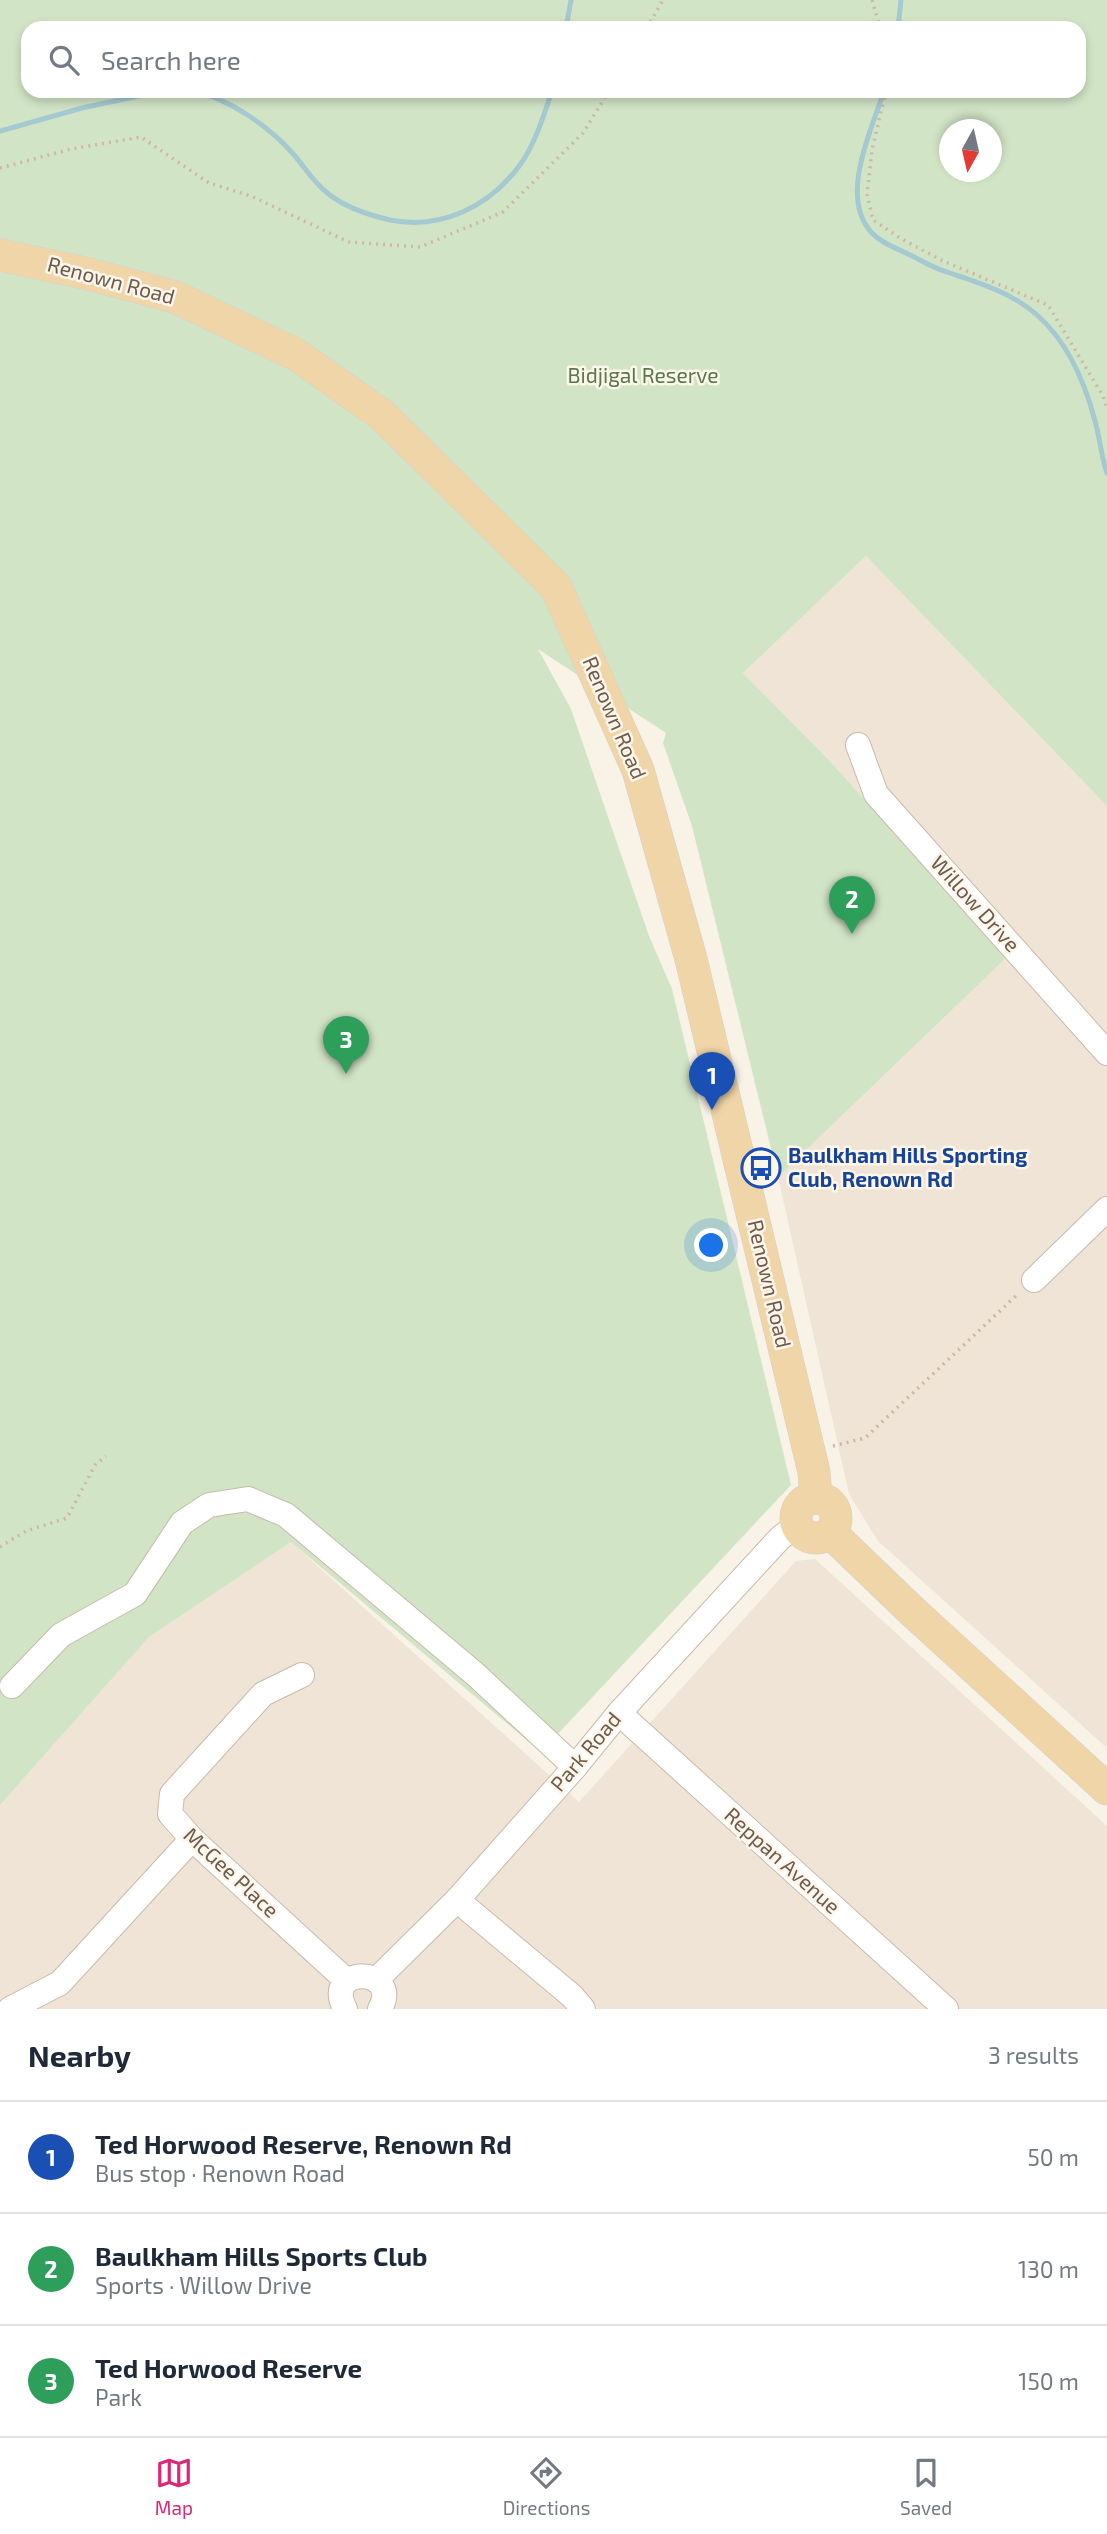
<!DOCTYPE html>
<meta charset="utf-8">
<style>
:root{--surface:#fff;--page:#f2f2f3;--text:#1f2937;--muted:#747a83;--line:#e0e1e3;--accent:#db2777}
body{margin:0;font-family:"Exo 2",sans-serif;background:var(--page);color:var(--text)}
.compass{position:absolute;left:939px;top:119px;width:63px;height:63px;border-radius:50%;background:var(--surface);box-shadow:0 4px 10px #0003;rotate:188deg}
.you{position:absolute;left:712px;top:1246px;width:24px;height:24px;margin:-18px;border:5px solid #fff;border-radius:50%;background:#1a73e8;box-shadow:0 0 0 10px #1a73e833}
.badge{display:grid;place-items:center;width:46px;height:46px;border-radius:50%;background:var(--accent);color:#fff;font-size:23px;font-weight:700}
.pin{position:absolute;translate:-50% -58px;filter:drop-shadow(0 2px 4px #0008)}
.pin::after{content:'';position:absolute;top:37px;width:24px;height:21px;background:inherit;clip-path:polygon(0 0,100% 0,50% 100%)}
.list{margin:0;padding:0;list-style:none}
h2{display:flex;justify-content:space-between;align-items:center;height:91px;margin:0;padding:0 28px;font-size:30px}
h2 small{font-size:23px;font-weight:400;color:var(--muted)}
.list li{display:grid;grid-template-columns:46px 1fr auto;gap:21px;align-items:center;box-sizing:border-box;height:112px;padding:0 28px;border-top:2px solid var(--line)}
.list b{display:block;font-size:26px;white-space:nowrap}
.list p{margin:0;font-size:23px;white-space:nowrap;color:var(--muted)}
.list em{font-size:23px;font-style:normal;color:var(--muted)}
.icon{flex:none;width:38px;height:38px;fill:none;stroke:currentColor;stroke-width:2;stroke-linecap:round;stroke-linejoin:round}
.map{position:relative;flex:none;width:1107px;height:2009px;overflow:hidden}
.search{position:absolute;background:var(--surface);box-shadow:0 4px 10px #0003;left:21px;right:21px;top:21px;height:77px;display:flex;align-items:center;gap:18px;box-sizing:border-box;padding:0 24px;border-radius:21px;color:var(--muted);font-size:26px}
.sheet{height:427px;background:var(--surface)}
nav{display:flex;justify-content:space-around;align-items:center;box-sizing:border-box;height:98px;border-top:2px solid var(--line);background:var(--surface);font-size:19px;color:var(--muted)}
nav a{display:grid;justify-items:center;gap:4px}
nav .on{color:var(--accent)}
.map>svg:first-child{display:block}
</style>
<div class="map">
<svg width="1107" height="2009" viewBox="0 0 1107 2009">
<rect width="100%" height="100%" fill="#f9f2e6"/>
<g fill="#efe4d5">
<path d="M866,556L1107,806V1748L878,1541L849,1494L778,1177L1007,957L827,758L743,673Z"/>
<path d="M291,1542L579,1802L796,1561L815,1559L1107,1826V2009H0V1805L149,1637Z"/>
</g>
<path fill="#d2e4c6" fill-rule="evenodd" d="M0,0H1107V806L866,556L743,673L827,758L1007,957L778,1177L692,826L663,743L666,733L538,649L571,709L649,936L672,989L791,1485L541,1752L291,1542L149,1637L0,1805ZM28,28H1079V91H28ZM950,130H992V172H950Z"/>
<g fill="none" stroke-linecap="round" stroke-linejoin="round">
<g stroke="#a5c9d0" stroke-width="5">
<path d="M566,28L571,0"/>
<path d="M898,28L901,0"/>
<path d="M192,91C229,98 270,127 295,156C305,168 314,182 326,192C344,207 368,215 390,220C441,230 489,207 520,165C535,144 544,115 552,91"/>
<path d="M884,91C872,129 838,197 872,233C881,243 896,248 908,254C921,260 933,268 947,272C979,283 1011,292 1037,315C1068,342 1085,383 1095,421C1100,438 1101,456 1107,473"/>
<path d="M0,131L82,108L162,91"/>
</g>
<g stroke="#c8baad" stroke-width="26">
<g id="minor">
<path d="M858,745L876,794L1107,1053"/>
<path d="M1034,1280L1107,1209"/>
<path d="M302,1675L263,1694L172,1794L170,1814L192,1839L347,1981"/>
<path d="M12,1686L61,1635L135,1594L182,1523L209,1505L248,1499L286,1515L475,1674L575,1767"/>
<path d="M619,1713L946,2009"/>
<path d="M457,1900L572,1996L583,2009"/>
<path d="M376,1980L457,1900L575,1767L619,1713L780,1538L797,1525"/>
<path d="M10,2009L60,1983L192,1839"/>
<path d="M345,2009C322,1964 403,1967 380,2009"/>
</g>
</g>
<g stroke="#d6d1cd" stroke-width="33">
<g id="major">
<path d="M0,255L89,274L175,297L297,355L382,415L556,587L638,770L691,959L814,1472L816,1498"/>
<circle cx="816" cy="1518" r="20"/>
<path d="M831,1533L912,1611L1107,1789"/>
</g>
</g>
<g stroke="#cfb6a5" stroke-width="3.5" stroke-dasharray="2 5" stroke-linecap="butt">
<path d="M872,0L880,28"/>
<path d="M647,28L663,0"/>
<path d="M886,91L872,150L867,194L873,220L900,238L943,261L1048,305L1103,396L1107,408"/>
<path d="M0,168L71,149L141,137L209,183L251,196L349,242L420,247L503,212L583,133L609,91"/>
<path d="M833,1446L865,1438L1019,1293"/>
<path d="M0,1547L26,1531L67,1518L95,1465L106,1456"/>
</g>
<use href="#minor" stroke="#fff" stroke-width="24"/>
<use href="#major" stroke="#efd5a7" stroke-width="32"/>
</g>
<defs>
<g id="bus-ring" transform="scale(2.0125)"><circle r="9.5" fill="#fcf6eb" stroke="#1a4fb4" stroke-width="1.5"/><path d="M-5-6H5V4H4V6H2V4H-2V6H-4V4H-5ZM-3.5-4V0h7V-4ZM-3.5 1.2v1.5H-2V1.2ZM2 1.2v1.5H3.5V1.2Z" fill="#1a4fb4"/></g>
</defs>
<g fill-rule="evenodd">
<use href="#bus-ring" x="761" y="1168"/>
</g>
<g text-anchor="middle" stroke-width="5" stroke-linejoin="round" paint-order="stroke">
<g font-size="21" fill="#6e5a4e" stroke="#fcf6eb">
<text transform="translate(111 281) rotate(15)" y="7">Renown Road</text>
<text transform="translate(614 718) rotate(67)" y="7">Renown Road</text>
<text transform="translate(975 904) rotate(48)" y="7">Willow Drive</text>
<text transform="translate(769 1284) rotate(77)" y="7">Renown Road</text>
<text transform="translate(586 1752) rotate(-50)" y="7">Park Road</text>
<text transform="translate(782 1861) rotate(42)" y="7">Reppan Avenue</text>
<text transform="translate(231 1873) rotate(43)" y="7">McGee Place</text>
</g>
<g font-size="21" fill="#58784b" stroke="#fcf6eb">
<text x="643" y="383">Bidjigal Reserve</text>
</g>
<g font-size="21" font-weight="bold" fill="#164399" stroke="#fcf6eb" text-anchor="start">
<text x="788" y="1163">Baulkham Hills Sporting<tspan x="788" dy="24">Club, Renown Rd</tspan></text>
</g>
</g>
</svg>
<svg class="compass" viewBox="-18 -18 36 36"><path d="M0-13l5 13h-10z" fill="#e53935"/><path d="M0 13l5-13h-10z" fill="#747a83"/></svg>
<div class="you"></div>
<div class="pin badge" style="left:712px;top:1110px;background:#1a4fb4">1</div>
<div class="pin badge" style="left:852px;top:934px;background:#2e9e5b">2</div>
<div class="pin badge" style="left:346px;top:1074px;background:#2e9e5b">3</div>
<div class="search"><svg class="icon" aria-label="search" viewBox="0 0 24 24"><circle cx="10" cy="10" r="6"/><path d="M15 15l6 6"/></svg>Search here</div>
</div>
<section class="sheet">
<h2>Nearby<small>3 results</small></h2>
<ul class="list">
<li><span class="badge" style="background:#1a4fb4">1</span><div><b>Ted Horwood Reserve, Renown Rd</b><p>Bus stop · Renown Road</p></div><em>50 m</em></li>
<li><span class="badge" style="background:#2e9e5b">2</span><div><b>Baulkham Hills Sports Club</b><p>Sports · Willow Drive</p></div><em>130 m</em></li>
<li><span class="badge" style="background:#2e9e5b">3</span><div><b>Ted Horwood Reserve</b><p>Park</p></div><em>150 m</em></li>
</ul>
</section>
<nav>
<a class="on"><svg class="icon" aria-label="map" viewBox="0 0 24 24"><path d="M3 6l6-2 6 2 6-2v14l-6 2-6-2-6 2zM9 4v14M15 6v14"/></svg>Map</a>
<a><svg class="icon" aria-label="directions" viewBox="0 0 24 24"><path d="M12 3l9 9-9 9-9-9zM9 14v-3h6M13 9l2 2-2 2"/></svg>Directions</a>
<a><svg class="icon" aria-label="saved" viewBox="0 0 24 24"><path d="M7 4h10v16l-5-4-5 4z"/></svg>Saved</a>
</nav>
